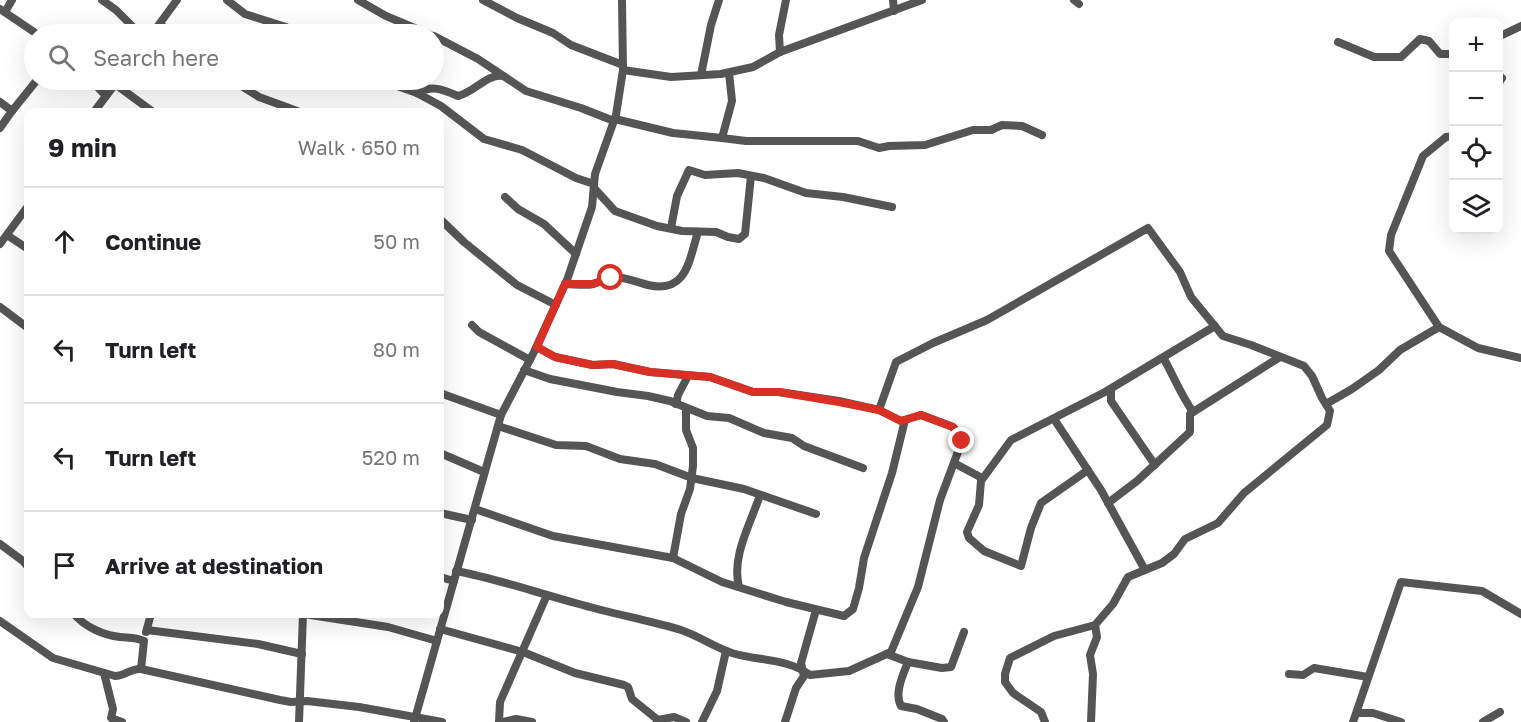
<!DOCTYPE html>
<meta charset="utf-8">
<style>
:root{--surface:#fff;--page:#f6f6f6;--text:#202124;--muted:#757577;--line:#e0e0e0}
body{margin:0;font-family:"Golos Text",sans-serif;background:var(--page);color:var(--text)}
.controls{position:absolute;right:18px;top:18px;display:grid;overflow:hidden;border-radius:12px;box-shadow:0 6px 24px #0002}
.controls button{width:54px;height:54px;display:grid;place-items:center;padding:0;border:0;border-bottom:2px solid var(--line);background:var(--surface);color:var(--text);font:30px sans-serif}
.stop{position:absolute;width:18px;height:18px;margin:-14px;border:4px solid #d93025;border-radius:50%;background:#fff}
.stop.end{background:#d93025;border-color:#fff;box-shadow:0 2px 6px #0008}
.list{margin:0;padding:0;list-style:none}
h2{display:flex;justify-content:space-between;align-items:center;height:78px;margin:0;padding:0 24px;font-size:26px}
h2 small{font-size:20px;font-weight:400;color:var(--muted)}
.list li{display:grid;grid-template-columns:39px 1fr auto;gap:18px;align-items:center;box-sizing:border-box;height:108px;padding:0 24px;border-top:2px solid var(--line)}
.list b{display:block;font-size:22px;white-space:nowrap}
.list em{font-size:20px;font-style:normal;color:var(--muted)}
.icon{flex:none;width:33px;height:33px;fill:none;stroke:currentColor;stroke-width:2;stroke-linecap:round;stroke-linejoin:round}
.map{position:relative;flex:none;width:1521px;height:722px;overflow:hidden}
.search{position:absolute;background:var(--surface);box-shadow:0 6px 24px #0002;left:24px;top:24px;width:420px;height:66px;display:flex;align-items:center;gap:15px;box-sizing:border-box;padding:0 21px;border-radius:33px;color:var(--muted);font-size:22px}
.panel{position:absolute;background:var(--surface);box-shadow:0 6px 24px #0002;left:24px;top:108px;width:420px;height:510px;border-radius:12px}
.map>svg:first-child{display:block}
</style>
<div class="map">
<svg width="1521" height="722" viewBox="0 0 1521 722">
<rect width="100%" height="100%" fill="#fff"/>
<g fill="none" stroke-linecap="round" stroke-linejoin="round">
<g stroke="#555" stroke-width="8">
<path d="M102,0L116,10L140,34"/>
<path d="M227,0L245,14L286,27L299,34"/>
<path d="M358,0L386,16L429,34"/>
<path d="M483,0L517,18L553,33L571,45L623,65"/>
<path d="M893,0L894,11"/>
<path d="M1074,0L1079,4"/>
<path d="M0,9L37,34"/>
<path d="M5,12L12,0"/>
<path d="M160,24L172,34"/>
<path d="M152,34L177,0"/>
<path d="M434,36L478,59L526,91L581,108L614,121"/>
<path d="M1498,37L1521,26"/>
<path d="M1338,42L1374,57H1401L1420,39L1429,41L1440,54H1454"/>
<path d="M780,52L779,35L786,0"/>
<path d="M623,70L671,77L721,74L753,67L780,52L922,0"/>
<path d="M1498,74L1502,78L1498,84"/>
<path d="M701,75L711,25L719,0"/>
<path d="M91,80L106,96"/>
<path d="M232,80L259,97L300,112"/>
<path d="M380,80L417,93L441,106L484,139L522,150L576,178L594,184"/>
<path d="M115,84L153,112"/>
<path d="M417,93C432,85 442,89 458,96C475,92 486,74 503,76"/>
<path d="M0,102L12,111L37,80"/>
<path d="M94,112L118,80"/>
<path d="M615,119L673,133L722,138L746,141H858L879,148L889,146L925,145L973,130H991L1002,125L1022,126L1042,135"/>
<path d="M0,128L12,111"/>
<path d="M1454,136L1446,137L1423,156L1391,235L1389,251L1439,327L1478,348L1521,358"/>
<path d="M722,138L732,101L729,73"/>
<path d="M594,188L615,211L657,226L682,231L716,232L728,237L739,239L745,234L751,176"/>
<path d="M505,197L518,209L544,224L576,254"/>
<path d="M440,219L464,242L517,285L556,305"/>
<path d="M671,228L677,196L689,170L705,175L738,173L764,178L806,193L843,197L892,207"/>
<path d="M7,235L28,249"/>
<path d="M0,244L28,206"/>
<path d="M565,284C574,284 585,286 593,284C599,283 605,278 611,277C624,276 636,282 648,285C687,294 689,260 698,232"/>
<path d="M0,307L28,328"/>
<path d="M472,325L479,332L530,360"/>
<path d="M1164,359C1174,377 1181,395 1193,412"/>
<path d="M524,370L550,379L617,392L648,396L670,401L707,416L729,418L764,433L792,438L804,446L863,468"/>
<path d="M1111,389V401L1155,465"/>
<path d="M440,393L501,415"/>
<path d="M676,404L678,395L688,376"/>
<path d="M1326,404L1352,389L1379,370L1400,350L1439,327"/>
<path d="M879,410L896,362L933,343L987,320L1148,228L1180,272L1191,297L1223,336L1251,345L1304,366L1312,376L1322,398L1330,411L1327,425L1244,493L1218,523L1185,539L1174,554L1162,563L1128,577L1113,604L1095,625L1097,637L1090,655L1093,674L1091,722"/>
<path d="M1054,419L1101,490L1145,570"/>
<path d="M498,426L556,445L586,446L620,459L655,464L692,478L744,489L816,514"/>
<path d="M440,453L484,472"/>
<path d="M954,463L982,478"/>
<path d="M1088,470L1041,503L1031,528L1021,566L984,551L969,538L967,532L979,505L981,481L1011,440L1105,392L1215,326"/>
<path d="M1108,503L1137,481L1190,432V414L1280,357"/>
<path d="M475,509L553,536L673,558L722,582L786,602L844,616L853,609L859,588L864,558L892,473L905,420"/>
<path d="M440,513L472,520"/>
<path d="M0,544L23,561L28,567"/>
<path d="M673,558L681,514L690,489L693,466V448L686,430V409"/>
<path d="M456,571C498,579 538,593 579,604C613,614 648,620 681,630C699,636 714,647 732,653C758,661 787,658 810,675L849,671L891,652L918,587L940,500L962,441L953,427L921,415L901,421L879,410L839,401L779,392H753L710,377L650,372L613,364L593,365L555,357L537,347"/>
<path d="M440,577L454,581"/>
<path d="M739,587C731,556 751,523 760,495"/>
<path d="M74,614C85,627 103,635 120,637C129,638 135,637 144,641L141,669"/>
<path d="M304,614L388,627L437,641"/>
<path d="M0,621L53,658L115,676C125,676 131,668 141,669L280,700L291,702L307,701L359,707L442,722"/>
<path d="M440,629L523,652L575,673L624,685L628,687L632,699L658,720L657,722"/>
<path d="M147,630L258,644L302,654"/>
<path d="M146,632L151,614"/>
<path d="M887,654L908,662C903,675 894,693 901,706L917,709L942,719L944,722"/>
<path d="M908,662L942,668L951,667L964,632"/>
<path d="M104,673L113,709L111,718L122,722"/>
<path d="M1289,674L1303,675L1314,668L1368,677"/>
<path d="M1357,713H1373L1401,722"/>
<path d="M658,720L674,717L686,722"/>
<path d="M299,722L303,614"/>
<path d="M414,722L501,415L534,352L567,280L592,207L595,174L616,115L623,70L622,0"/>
<path d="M499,722L500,702L547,595"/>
<path d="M503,722L516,719L532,722"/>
<path d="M702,722L717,691L726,651"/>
<path d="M785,722L796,688L804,676L801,663L816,610"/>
<path d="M1045,722L1041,712L1013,693L1005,682V674L1010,658L1054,636L1095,625"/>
<path d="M1353,722L1401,582L1482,591L1521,614"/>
<path d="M1483,722L1500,712"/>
</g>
</g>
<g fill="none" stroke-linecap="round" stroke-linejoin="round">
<path stroke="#d93025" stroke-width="8" d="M611,278L592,284H565L537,347L555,357L592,365L613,364L650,372L710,377L753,392H779L839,402L879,410L901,421L921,415L953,427L962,441"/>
</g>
</svg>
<div class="controls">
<button>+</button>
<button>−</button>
<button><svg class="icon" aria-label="locate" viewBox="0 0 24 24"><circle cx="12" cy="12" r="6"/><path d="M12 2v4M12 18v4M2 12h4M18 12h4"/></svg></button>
<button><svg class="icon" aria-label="layers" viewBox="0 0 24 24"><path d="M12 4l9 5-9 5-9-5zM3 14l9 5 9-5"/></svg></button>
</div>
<div class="stop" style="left:611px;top:278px"></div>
<div class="stop end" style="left:962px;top:441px"></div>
<div class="search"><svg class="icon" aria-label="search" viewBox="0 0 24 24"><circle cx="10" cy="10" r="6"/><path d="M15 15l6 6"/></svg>Search here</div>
<section class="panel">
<h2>9 min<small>Walk · 650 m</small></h2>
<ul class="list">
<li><svg class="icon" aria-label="ahead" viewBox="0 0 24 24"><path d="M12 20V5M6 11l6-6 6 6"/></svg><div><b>Continue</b></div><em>50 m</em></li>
<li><svg class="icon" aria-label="left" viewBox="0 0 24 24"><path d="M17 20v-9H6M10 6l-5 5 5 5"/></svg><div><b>Turn left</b></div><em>80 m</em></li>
<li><svg class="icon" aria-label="left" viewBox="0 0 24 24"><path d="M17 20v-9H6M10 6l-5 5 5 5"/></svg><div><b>Turn left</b></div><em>520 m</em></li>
<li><svg class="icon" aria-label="arrive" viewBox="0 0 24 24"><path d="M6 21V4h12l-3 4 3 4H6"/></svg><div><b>Arrive at destination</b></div></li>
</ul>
</section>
</div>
